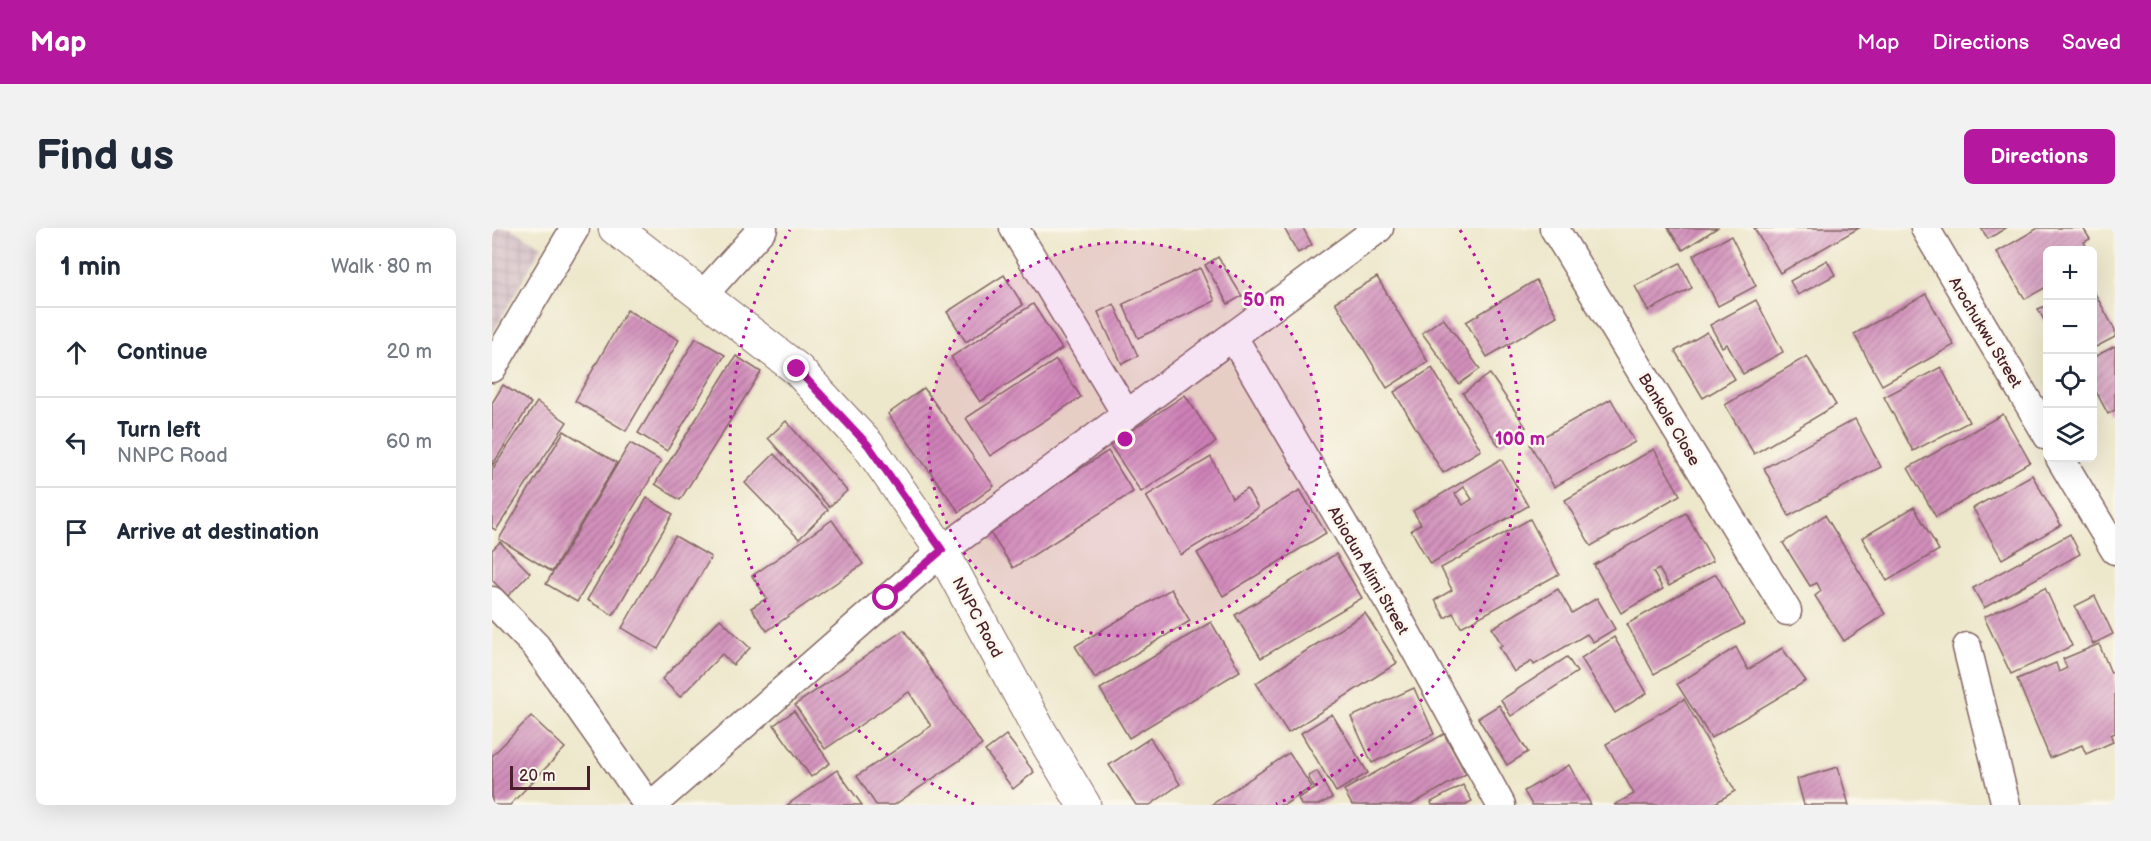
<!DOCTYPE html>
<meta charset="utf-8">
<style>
:root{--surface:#fff;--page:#f2f2f3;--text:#1f2937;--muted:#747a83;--line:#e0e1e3;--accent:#b5179e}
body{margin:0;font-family:"Balsamiq Sans",sans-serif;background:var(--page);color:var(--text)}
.controls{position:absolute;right:18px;top:18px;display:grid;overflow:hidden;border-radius:9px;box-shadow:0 6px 24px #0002}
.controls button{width:54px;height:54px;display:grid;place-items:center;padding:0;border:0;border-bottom:2px solid var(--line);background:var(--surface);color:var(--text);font:30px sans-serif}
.scale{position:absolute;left:18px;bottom:15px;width:80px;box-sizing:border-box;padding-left:6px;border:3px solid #4a1f2b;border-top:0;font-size:16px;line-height:21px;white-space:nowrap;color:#4a1f2b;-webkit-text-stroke:4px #fbf7ec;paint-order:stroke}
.stop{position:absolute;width:18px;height:18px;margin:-14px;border:4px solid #b5179e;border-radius:50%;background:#fff}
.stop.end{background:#b5179e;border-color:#fff;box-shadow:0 2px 6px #0008}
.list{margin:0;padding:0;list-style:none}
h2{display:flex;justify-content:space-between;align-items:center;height:78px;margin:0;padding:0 24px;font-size:26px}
h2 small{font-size:20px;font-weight:400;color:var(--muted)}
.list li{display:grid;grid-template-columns:39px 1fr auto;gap:18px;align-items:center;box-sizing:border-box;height:90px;padding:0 24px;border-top:2px solid var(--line)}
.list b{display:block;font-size:22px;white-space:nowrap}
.list p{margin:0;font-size:20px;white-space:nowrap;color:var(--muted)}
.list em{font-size:20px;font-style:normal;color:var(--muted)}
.icon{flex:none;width:33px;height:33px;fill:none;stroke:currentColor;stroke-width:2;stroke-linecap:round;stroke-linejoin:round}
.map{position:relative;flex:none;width:1623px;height:577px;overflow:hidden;border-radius:9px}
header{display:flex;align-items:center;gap:36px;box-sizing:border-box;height:84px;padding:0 30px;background:var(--accent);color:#fff}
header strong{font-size:28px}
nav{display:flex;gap:33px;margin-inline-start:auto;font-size:21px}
.intro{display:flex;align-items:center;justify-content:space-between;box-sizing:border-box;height:144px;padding:0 36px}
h1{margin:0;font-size:42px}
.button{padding:15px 27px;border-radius:9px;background:var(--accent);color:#fff;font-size:21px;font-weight:700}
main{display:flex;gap:36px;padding:0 36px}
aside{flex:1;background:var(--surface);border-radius:9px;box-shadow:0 6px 24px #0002}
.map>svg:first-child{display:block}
</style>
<header>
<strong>Map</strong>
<nav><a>Map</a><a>Directions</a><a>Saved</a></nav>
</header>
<div class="intro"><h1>Find us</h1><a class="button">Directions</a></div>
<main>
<aside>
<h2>1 min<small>Walk · 80 m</small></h2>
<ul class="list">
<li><svg class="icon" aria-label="ahead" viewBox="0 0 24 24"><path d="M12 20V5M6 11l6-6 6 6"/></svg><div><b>Continue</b></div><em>20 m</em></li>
<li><svg class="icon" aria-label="left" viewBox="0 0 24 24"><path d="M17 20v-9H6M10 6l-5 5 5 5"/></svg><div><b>Turn left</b><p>NNPC Road</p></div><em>60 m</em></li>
<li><svg class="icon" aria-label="arrive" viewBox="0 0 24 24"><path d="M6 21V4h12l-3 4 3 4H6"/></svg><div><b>Arrive at destination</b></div></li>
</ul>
</aside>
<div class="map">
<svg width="1623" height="577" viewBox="0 0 1623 577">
<defs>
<pattern id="industrial-grid" width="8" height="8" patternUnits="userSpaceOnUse" patternTransform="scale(1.5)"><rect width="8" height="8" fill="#d2bdc5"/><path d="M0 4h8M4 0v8" fill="none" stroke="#b6a2a9"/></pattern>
<pattern id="building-hatch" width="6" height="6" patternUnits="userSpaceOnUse" patternTransform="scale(1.5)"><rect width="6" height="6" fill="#d290bb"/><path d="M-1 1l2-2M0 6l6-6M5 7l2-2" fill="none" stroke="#ac7598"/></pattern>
</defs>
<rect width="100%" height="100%" fill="#fbf7ec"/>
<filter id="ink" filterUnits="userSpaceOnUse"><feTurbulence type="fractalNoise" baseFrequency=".0167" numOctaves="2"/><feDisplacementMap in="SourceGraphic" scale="12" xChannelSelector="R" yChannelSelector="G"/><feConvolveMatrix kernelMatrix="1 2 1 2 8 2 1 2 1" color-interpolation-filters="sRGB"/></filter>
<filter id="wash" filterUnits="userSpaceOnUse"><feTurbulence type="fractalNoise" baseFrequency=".008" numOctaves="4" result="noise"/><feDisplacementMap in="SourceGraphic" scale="24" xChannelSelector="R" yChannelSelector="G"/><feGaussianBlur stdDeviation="1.35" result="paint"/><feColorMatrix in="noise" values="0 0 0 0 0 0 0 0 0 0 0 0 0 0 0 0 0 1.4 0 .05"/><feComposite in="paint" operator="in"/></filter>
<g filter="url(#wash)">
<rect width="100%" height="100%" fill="#ede7cb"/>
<path fill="url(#industrial-grid)" d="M0,0H18L50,18L0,106Z"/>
<g id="blocks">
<g fill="url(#building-hatch)" fill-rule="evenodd">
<path d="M792,0H811L820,17L806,25Z"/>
<path d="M1176,0H1225L1191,22Z"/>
<path d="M1262,0H1367L1288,45Z"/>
<path d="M1489,0H1514L1496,11Z"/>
<path d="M1546,0H1591L1598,11L1592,14L1596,22H1556V58L1533,71L1505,24Z"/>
<path d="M1239,8L1264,58L1226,78L1201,27Z"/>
<path d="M726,29L750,68L736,76L713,37Z"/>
<path d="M1335,32L1343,47L1306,67L1298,53Z"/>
<path d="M1188,35L1200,60L1156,83L1143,58Z"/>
<path d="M708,40L723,73L646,110L631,76Z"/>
<path d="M512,47L531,77L474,114L455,84Z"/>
<path d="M885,49L936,134L895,160L843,74Z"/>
<path d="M1044,52L1065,88L995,129L974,94Z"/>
<path d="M1600,60L1623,102V109L1600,121Z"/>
<path d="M1434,66L1462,117L1390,157L1362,106Z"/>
<path d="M1264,72L1291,124L1251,146L1235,116L1230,119L1218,97Z"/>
<path d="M541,76L570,121L488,174L459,129Z"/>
<path d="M622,76L646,128L630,136L606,84Z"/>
<path d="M1556,77V100L1546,81Z"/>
<path d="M135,82L187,112L134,203L83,173Z"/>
<path d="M951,90L988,141L967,156L930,105Z"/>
<path d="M1215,104L1243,151L1211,170L1183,123Z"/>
<path d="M204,110L233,127L175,223L146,205Z"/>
<path d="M1623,118V182L1616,186L1600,156V130Z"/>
<path d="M244,128L269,144L188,272L163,256Z"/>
<path d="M1315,128L1344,177L1262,226L1233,177Z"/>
<path d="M564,132L589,169L498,228L474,190Z"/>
<path d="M1449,139L1477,194L1421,223L1392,169Z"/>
<path d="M940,140L989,222L951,245L902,164Z"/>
<path d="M998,146L1034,199L1007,218L971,165Z"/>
<path d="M11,157L39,175L0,238V175Z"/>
<path d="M432,160L502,258L467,284L396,186Z"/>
<path d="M693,167L724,214L649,264L618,217Z"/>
<path d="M1119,171L1143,214L1062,259L1038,216Z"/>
<path d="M45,174L75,194L4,302L0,300V242Z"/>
<path d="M1511,186L1538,234L1444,289L1416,240Z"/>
<path d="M1363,191L1389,239L1297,288L1272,240Z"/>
<path d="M294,193L355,263L337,279L276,210Z"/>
<path d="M72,203L125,235L60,344L7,311Z"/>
<path d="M138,215L169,233L85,374L54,356Z"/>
<path d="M1162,221L1188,267L1099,318L1073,272Z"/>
<path d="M616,223L641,264L521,340L495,300Z"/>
<path d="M282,226L336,282L307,311L253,255Z"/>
<path d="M719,229L740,270L755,261L766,280L689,327L654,268Z"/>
<path d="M1009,231L1036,278L938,336L919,302L929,296L921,283ZM972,259L980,271L971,277L963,266Z"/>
<path d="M1540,247L1569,297L1510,331L1481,280Z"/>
<path d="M808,262L834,305L731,368L705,325Z"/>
<path d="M155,270L181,286L121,387L95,372Z"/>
<path d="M1422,279L1447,322L1395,353L1370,310Z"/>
<path d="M1194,285L1221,333L1177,358L1167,341L1161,344L1171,361L1129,385L1102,337Z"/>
<path d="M1333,287L1393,386L1352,413L1323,368L1329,363L1325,355L1318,358L1291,315Z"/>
<path d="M1038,291L1067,346L969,399L961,385L953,390L943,372L960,362L949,340Z"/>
<path d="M340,292L371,336L275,403L259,380L275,370L260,348Z"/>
<path d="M1578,306L1588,326L1492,380L1481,360Z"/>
<path d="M183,308L219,329L166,421L130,400Z"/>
<path d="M8,314L38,345L16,368L0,352V322Z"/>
<path d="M844,326L870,370L769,430L743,387Z"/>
<path d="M1224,346L1252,396L1162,446L1135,396Z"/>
<path d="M1553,360L1580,418L1519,446L1492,389Z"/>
<path d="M679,361L698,393L603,450L583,418Z"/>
<path d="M1066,361L1080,385L1105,370L1123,401L1101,414L1095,406L1042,437L1040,433L1022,444L1007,419L1010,417L1000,400Z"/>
<path d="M1603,368L1621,406L1601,416L1583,378Z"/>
<path d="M873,385L905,435L796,505L764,455Z"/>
<path d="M228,391L258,420L241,437L230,426L188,469L170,451Z"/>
<path d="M719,394L748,443L637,510L608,461Z"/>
<path d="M412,402L490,517L402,577H384L365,548L439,498L417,464L333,521L303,477Z"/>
<path d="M1122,409L1155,465L1123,485L1089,430Z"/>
<path d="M1607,416L1619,445L1623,443V505L1619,507L1621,514L1594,526L1590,517L1558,530L1525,451L1564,435L1567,444L1575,440L1571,431Z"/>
<path d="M1244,419L1256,442L1290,420L1314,453L1219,510L1185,456Z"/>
<path d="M1075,429L1085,444L1019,488L1009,472Z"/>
<path d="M922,460L942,506L880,535L859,489Z"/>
<path d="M1192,471L1243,563L1220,577H1122L1142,566L1114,516Z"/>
<path d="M1007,477L1036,524L1015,537L986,490Z"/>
<path d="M302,483L338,535L319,549L282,497Z"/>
<path d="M840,486L876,545L844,564L809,505Z"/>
<path d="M39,488L73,520L18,577H0V528Z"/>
<path d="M952,506L974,546L919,577H860L852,562Z"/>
<path d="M514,507L542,544L521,561L493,523Z"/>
<path d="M658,510L688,556L658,577H644L617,537Z"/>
<path d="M797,525L820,559L792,577H719Z"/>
<path d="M1077,537L1099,577H1040L1032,563Z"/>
<path d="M1346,539L1357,577H1312L1305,551Z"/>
<path d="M345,542L370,577H295Z"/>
<path d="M825,543L840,570L826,577H809L806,570L823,561L816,548Z"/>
<path d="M971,557L980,573L972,577H940L939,574Z"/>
</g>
</g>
</g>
<g filter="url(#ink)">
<use href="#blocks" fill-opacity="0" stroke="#836563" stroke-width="1.5"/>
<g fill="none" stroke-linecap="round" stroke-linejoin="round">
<g stroke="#836563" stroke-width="31">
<g id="street">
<path d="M522,0L634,186"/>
<path d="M1062,0L1295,383"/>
<path d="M1433,0L1556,208"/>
<path d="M211,67L271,0"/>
<path d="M741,109L900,379L1009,577"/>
<path d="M0,140L83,0"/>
<path d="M1568,230L1623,322"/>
<path d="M0,373L44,418L156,577"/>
<path d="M1475,419L1514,577"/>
<path d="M160,577L450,323L887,0"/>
</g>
</g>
<g stroke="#836563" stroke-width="35">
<path id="secondary" d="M123,0L305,141L376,217L450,323L547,502L592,577"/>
</g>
<use href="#street" stroke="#fff" stroke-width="28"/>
<use href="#secondary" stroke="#fff" stroke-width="33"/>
</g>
</g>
<g fill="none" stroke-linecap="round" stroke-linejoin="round" filter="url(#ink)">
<path stroke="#b5179e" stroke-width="8" d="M305,141L376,217L450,322L394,370"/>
</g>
<circle cx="633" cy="211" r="197" fill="#b5179e" fill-opacity=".12"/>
<g fill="none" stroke="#b5179e" stroke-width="3" stroke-dasharray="3 6">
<circle cx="633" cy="211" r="197"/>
<path d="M482 576A395 395 0 0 1 298 2M968 2A395 395 0 0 1 784 576"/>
</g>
<g text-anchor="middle" stroke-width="5" stroke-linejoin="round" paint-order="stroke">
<g font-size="16" fill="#4a1f2b" stroke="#fbf7ec">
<text transform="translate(1494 104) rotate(59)" y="6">Arochukwu Street</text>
<text transform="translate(1178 191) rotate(59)" y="6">Bankole Close</text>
<text transform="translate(877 342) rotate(60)" y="6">Abiodun Alimi Street</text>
<text transform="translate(486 389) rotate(62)" y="6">NNPC Road</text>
</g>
</g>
<circle cx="633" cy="211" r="9" fill="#b5179e" stroke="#fbf7ec" stroke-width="3"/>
<g font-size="18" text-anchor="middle" font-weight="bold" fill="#b5179e" stroke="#fbf7ec" stroke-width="5" stroke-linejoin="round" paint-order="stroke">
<text x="772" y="78">50 m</text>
<text x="1028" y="217">100 m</text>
</g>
</svg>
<div class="controls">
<button>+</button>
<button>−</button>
<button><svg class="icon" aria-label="locate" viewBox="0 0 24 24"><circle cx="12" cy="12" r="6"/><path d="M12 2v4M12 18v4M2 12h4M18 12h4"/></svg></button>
<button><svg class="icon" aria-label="layers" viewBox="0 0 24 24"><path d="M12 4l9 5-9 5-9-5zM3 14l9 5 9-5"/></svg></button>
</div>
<div class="scale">20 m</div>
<div class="stop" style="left:394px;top:370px"></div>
<div class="stop end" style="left:305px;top:141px"></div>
</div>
</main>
